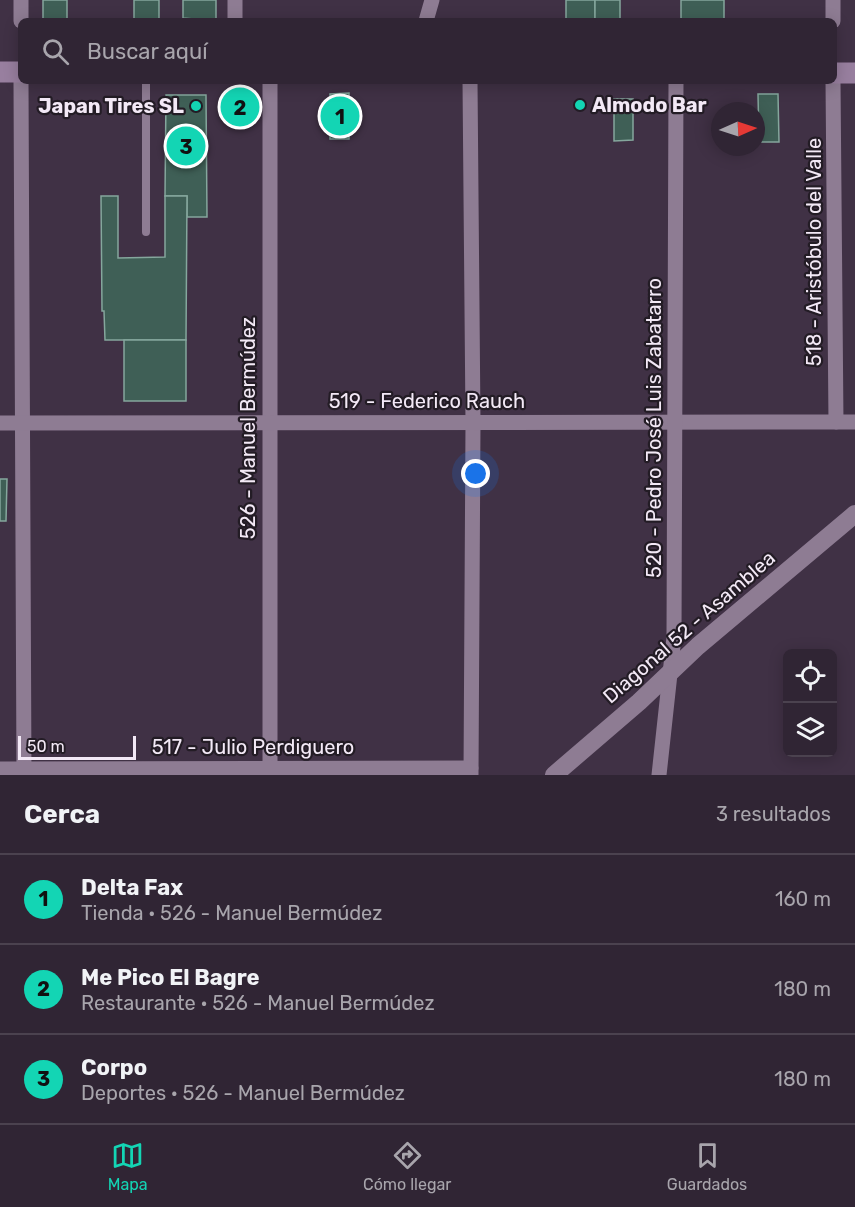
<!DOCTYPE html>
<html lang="es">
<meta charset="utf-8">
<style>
:root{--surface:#302534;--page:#382d3c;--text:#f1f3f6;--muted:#a8a5ac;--line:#4b424f;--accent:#13d5b4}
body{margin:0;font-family:Rubik,sans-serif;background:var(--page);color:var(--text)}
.controls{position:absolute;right:18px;bottom:18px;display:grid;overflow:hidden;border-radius:9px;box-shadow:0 3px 15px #0003}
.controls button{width:54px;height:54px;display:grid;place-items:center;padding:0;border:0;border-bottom:2px solid var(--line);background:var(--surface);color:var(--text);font:30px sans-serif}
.compass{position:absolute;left:711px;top:102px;width:54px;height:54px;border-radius:50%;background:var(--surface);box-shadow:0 3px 15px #0003;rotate:87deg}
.scale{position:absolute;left:18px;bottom:15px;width:118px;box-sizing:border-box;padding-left:6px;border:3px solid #f3e9f6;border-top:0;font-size:16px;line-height:21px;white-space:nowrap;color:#f3e9f6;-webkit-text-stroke:4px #231c25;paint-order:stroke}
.you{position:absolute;left:476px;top:474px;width:21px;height:21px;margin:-15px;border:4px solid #fff;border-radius:50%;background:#1a73e8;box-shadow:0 0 0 9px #1a73e833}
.badge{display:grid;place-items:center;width:39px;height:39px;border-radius:50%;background:var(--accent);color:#111;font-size:20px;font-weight:700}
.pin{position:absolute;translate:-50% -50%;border:3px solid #fff;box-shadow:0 2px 6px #0006}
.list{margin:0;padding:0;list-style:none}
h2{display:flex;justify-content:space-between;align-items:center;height:78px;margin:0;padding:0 24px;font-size:26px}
h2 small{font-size:20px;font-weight:400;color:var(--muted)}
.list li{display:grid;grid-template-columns:39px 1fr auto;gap:18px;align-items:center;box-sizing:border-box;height:90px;padding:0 24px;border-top:2px solid var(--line)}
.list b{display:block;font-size:22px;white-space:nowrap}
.list p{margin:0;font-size:20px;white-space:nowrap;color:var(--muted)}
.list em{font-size:20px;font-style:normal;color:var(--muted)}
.icon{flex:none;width:33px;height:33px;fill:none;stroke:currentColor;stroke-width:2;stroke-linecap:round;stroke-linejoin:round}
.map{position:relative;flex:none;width:855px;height:775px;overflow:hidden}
.search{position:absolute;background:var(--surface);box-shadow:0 3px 15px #0003;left:18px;right:18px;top:18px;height:66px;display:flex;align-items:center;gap:15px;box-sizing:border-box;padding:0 21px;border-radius:9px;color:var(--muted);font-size:22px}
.sheet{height:348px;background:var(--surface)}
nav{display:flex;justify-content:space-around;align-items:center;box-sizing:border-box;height:84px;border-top:2px solid var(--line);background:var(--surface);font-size:16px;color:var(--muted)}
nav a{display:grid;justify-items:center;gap:3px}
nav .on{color:var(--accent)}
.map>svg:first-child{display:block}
</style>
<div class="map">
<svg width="855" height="775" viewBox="0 0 855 775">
<rect width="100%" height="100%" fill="#403145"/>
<g fill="#3f5f56" stroke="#85a79d" stroke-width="1.5">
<rect x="43" y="0" width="24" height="21"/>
<rect x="134" y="0" width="25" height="21"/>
<path d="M183,0H216V21L183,18Z"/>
<rect x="566" y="0" width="29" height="21"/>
<rect x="595" y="0" width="25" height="21"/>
<rect x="681" y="0" width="43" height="21"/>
<path d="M349,93V139H330V94Z"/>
<path d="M758,94H778L779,142H759Z"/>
<path d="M166,95H206L207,217H187V196H165Z"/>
<path d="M614,99H633V140L614,141Z"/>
<path d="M101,196H118V258L165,257V196H187L186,340H105L104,311H102Z"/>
<rect x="124" y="340" width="62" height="61"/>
<path d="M0,479H7L6,521H0Z"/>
</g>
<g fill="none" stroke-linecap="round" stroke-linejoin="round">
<path stroke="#8e7c93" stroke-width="8" d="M146,81V232"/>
<g stroke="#8e7c93" stroke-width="15">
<path d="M833,0V21"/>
<path d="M21,21V0"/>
<path d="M235,21V0"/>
<path d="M426,21L432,0"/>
<path d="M21,81L24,775"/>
<path d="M270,81V775"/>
<path d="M470,81L473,422L471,775"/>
<path d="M833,81L836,422"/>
<path d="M0,423L855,422"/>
<path d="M0,769L471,768"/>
<path d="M659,775L674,637L676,81"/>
</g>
<path stroke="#8e7c93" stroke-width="18" d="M554,775L639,702L698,646L855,514"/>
<g stroke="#987f9f" stroke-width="21">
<path d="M0,72H21"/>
<path d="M834,73H855"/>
</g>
</g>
<g fill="#13d5b4" stroke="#231c25" stroke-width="2">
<circle cx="580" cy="105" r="6"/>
<circle cx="196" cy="106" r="6"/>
</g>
<g text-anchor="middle" stroke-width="4.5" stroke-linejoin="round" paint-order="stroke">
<g font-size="20" font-weight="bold" fill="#f3e9f6" stroke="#231c25" text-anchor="start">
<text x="592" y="112">Almodo Bar</text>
<text x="184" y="113" text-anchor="end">Japan Tires SL</text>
</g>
<g font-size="20" fill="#f3e9f6" stroke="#231c25">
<text transform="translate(814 252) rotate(-90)" y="7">518 - Aristóbulo del Valle</text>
<text x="427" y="408">519 - Federico Rauch</text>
<text transform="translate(248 428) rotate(-90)" y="7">526 - Manuel Bermúdez</text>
<text transform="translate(654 428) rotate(-90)" y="7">520 - Pedro José Luis Zabatarro</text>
<text transform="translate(689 627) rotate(-41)" y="7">Diagonal 52 - Asamblea</text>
<text x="253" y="754">517 - Julio Perdiguero</text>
</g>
</g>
</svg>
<div class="controls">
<button><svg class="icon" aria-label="locate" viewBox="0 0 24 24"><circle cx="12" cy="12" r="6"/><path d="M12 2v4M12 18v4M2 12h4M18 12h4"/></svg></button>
<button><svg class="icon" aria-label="layers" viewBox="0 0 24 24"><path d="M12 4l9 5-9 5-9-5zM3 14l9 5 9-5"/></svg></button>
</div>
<svg class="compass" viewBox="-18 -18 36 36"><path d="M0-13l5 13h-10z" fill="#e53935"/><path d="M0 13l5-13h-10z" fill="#a8a5ac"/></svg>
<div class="scale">50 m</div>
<div class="you"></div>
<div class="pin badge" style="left:340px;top:116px">1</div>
<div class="pin badge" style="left:240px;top:107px">2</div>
<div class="pin badge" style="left:186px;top:146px">3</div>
<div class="search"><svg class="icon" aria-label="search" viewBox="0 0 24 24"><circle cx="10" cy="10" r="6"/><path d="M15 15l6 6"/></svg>Buscar aquí</div>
</div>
<section class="sheet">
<h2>Cerca<small>3 resultados</small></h2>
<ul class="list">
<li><span class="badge">1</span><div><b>Delta Fax</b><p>Tienda · 526 - Manuel Bermúdez</p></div><em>160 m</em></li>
<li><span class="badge">2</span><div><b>Me Pico El Bagre</b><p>Restaurante · 526 - Manuel Bermúdez</p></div><em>180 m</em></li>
<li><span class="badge">3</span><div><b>Corpo</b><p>Deportes · 526 - Manuel Bermúdez</p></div><em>180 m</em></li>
</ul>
</section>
<nav>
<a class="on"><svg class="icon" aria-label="map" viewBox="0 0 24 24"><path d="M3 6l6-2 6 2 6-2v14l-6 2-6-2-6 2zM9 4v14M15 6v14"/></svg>Mapa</a>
<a><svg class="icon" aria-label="directions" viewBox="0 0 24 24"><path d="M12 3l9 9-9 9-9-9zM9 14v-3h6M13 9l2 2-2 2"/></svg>Cómo llegar</a>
<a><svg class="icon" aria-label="saved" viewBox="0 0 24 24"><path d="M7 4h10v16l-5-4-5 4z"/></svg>Guardados</a>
</nav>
